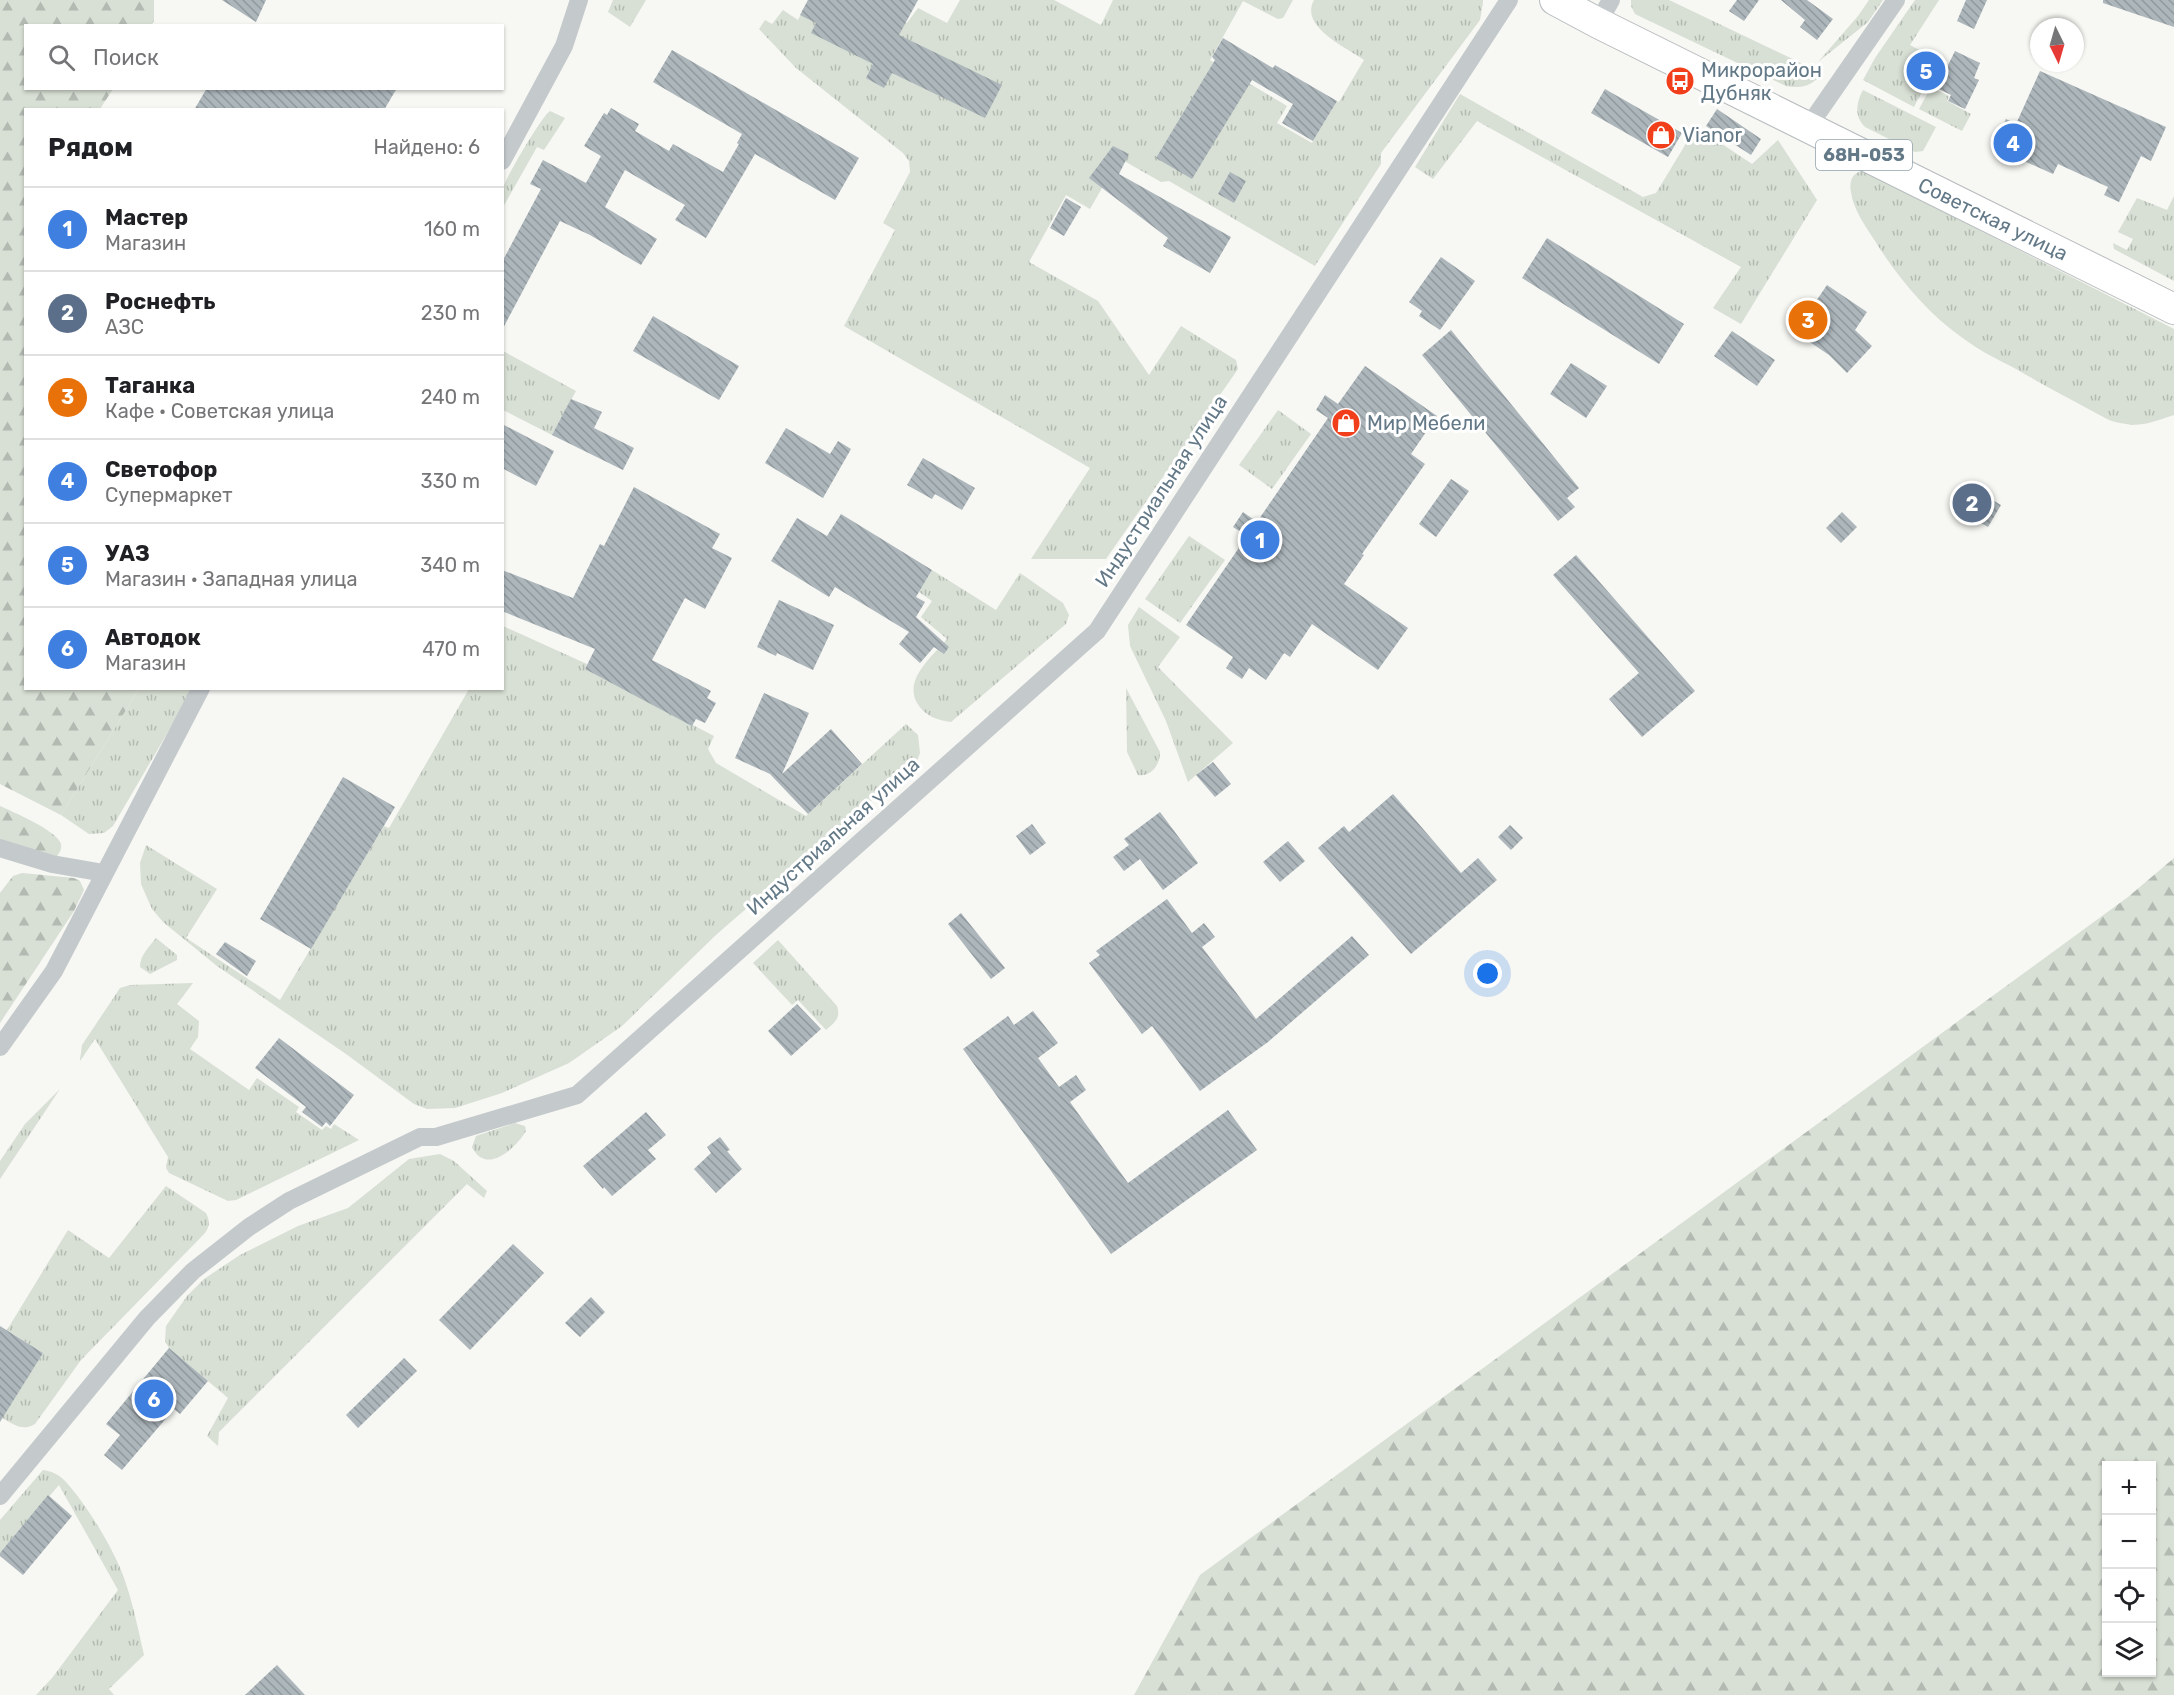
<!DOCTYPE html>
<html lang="ru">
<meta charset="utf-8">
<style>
:root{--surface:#fff;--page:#f2f2f2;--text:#202124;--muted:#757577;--line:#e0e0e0;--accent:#b45309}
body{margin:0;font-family:Rubik,sans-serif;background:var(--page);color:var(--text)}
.controls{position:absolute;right:18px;bottom:18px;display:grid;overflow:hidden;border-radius:0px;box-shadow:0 2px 4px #0004}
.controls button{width:54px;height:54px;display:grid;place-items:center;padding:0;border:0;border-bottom:2px solid var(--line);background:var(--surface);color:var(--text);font:30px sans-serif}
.compass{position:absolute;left:2030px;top:18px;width:54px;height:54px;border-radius:50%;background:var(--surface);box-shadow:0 2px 4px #0004;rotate:175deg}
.you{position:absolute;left:1488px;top:974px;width:21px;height:21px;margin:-15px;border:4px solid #fff;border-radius:50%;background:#1a73e8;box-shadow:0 0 0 9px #1a73e833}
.badge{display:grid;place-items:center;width:39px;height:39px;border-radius:50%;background:var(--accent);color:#fff;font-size:20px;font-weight:700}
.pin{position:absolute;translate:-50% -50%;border:3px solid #fff;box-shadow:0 2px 6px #0006}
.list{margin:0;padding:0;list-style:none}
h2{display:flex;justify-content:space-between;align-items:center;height:78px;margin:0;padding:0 24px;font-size:26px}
h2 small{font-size:20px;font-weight:400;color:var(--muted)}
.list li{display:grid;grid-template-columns:39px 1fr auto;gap:18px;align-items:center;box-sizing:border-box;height:84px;padding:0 24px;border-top:2px solid var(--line)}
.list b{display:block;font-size:22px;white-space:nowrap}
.list p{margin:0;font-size:20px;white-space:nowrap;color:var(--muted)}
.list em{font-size:20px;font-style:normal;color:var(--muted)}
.icon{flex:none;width:33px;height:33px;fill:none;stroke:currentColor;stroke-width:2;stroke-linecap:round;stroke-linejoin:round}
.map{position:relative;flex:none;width:2174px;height:1695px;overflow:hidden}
.search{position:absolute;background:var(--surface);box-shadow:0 2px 4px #0004;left:24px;top:24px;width:480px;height:66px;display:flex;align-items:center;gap:15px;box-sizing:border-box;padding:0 21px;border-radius:0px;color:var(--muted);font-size:22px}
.panel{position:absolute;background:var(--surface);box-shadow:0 2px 4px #0004;left:24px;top:108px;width:480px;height:582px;border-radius:0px}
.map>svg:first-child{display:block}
</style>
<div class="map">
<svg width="2174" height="1695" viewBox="0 0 2174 1695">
<defs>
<pattern id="grass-tufts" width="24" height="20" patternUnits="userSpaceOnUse" patternTransform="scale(1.5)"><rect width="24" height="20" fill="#d8dfd4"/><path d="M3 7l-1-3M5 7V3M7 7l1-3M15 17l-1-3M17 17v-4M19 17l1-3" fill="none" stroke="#b3bab2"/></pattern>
<pattern id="forest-firs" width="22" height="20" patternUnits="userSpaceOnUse" patternTransform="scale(1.5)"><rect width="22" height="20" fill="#d8dfd4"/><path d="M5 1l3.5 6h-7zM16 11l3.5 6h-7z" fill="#b3bab2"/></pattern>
<pattern id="building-back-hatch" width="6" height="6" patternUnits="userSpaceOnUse" patternTransform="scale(1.5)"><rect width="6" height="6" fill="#acb6bb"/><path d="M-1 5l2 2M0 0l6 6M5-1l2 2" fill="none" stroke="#90999e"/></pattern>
</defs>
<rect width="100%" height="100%" fill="#f7f7f3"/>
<g fill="url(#grass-tufts)">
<path d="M613,0H646L630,27L608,12Z"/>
<path d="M808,0H859L907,23L918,8L947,23L960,0H1054L1101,25L1113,0H1293L1283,18L1278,19L1243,1L1210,60L1287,106L1277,123L1312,143L1337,101L1339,102L1364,60C1346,47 1299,27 1314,0H1483V2L1480,20L1381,153V164L1315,266L1169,181L1161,182L1119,158L1090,209L1066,195L1029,262L1098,301L1149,375L1181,326L1236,360L1238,369L1106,559H1031L1090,468L844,326L895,230L883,223L910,172L909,161L903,153L796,68L759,29L765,20L772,24L783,10L798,20Z"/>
<path d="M1631,0H1669L1822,73C1813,86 1801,89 1786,86L1635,14L1631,6Z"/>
<path d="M1869,0H1883L1868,22L1818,62L1858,16Z"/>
<path d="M1915,0H1939L1910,45L1925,53L1913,77L1926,84L1914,107L1863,80L1875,58Z"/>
<path d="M1931,87L1949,96L1947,101L1971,114L1962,131L1919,109Z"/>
<path d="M1863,90L1936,127L1923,151L1915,152L1865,127C1854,116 1856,103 1863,90Z"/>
<path d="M1460,94L1643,197L1656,193L1690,137L1710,136L1752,164L1778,140L1817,200L1741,324L1713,308L1741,267L1477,121L1433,179L1415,167Z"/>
<path d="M550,111L565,118L544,150L537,147L503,207C502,201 501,193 503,188C506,177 542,116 550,111Z"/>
<path d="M1863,171L2174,329V415C2146,424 2138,429 2109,420C2078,403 2047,387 2016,369C1999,360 1980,351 1964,339C1928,314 1898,278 1875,241C1866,227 1853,209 1851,192C1849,182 1852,172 1863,171Z"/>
<path d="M2174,196V281L2114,249L2113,243L2127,250L2133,239L2118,232L2137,198L2167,210Z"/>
<path d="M503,351L576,391L552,435L503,410Z"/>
<path d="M1278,410L1311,434L1272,489L1239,465Z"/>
<path d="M1189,536L1225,560L1180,623L1145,599Z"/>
<path d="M932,570L996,610L1020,573L1063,603L1069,615L1066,624L951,722C938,720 927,717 919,706C901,681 932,657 947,639L921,617L932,601L919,592Z"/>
<path d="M1139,607L1180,637L1158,667L1233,743L1188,782L1166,721L1130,646L1128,625Z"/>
<path d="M503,626L587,664L585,669L714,736L708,749L716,763L806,816L906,724L918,735L920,753L917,761L717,934L622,1026L569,1063L502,1093L455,1108L427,1109L414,1104L346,1054L217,966L163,922L152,909L141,884L140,863L146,845L217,889L186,938L280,1000L384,826L389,828L469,689L502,688Z"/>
<path d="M1126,688L1160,752C1160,765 1151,777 1138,775L1127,752Z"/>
<path d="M139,689H193L113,826L104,833L89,834L61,815Z"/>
<path d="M156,938L177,955V960L150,974L140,967C140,955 149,947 156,938Z"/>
<path d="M778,940L837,1006C841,1018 835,1022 826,1030L798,1000L792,1005L753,963Z"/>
<path d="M193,983L177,1004L199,1021L198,1037L190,1049L249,1090L257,1078L299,1107L296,1112L322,1130L326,1126L331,1129L334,1124L359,1140L236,1200L228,1201L169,1173L166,1168L168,1157L95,1039L80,1061L82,1045L120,988L130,985Z"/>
<path d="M60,1089L0,1179V1161L25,1124Z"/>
<path d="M515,1123L525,1126L526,1131C516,1148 486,1176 472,1147L476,1136Z"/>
<path d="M440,1154L454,1161L487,1191L484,1198L467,1184L219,1432L218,1446L207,1436L228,1398L169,1348L165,1341L166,1326L187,1296L204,1279L240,1255L298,1226L348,1208L409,1159Z"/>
<path d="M166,1186L206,1213C210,1221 210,1226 205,1233L81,1360L35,1424C22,1432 13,1424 1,1417L43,1353L7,1330L68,1230L109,1258Z"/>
<path d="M43,1470C51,1471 58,1474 64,1480C85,1502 114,1549 124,1578C133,1603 138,1629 144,1655L109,1689L114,1695H36L52,1678L118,1590L59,1485L0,1553V1520Z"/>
</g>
<g fill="url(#forest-firs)" fill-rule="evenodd">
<path d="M0,0H154V21L151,25L26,26V88L113,89L100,109L26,110V688L139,689L61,815L0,784Z"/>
<path d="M0,806C13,812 58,831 61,844C62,850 59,853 56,858L0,843Z"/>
<path d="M2174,858V1695H1134L1200,1575L2128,897ZM2106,1466H2152V1672H2106Z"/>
<path d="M22,873L74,878L80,881L84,890L74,911L0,1023V893L13,876Z"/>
</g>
<g fill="url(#building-back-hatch)">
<path d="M222,0H266L256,22Z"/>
<path d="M808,0H918L899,35L1002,85L985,118L892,73L884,88L866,78L873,64L811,33L816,23L800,15Z"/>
<path d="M1737,0H1759L1744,21L1729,11Z"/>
<path d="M1781,0H1807L1833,19L1817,40L1800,27L1805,20Z"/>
<path d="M1966,0H1987L1974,29L1957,21Z"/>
<path d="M2103,0H2174V27L2103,3Z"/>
<path d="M1223,38L1273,68L1275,65L1337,101L1313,141L1282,123L1293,104L1252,80L1192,179L1156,158L1215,60L1212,57Z"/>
<path d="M672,50L859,158L835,200L755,154L706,238L675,220L685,205L625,170L605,207L657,239L641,265L590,235L560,221L502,330V262L541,189L530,184L543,160L586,183L601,156L584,146L604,113L607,115L611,108L639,124L635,131L669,151L673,144L723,172L739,144L737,143L742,134L653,82Z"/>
<path d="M1955,51L1980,63L1974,78L1979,80L1965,109L1948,101L1951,95L1914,77L1925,53L1948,65Z"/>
<path d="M2040,71L2166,127L2151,161L2141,156L2119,202L2104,195L2108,187L2058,164L2053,174L1993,147L2006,119L2016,124Z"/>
<path d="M207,88H397L384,110H194Z"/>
<path d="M1605,89L1682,133L1668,157L1591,113Z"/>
<path d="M1717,109L1761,139L1751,155L1706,126Z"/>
<path d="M1113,146L1129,154L1119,174L1231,237L1210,273L1163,246L1168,238L1089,178Z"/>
<path d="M1230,172L1246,181L1234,203L1218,194Z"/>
<path d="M1066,198L1081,207L1064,236L1050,228Z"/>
<path d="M1547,238L1684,324L1659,364L1522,278Z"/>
<path d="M1441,257L1475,281L1440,330L1419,316L1422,311L1409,302Z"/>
<path d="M1827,285L1867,312L1855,330L1872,346L1847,373L1829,355L1795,332Z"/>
<path d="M653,316L739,366L719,400L633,351Z"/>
<path d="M1451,330L1579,488L1567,498L1575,507L1558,521L1422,355Z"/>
<path d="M1732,331L1775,360L1757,386L1714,356Z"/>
<path d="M1571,363L1607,386L1586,418L1550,394Z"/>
<path d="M1365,366L1437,416L1411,454L1425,464L1362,554L1364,555L1344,584L1408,628L1378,670L1312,624L1290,657L1284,653L1266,680L1249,668L1242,679L1226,668L1233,657L1186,625L1247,536L1233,527L1243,512L1257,522L1328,418L1316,410L1325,395L1338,404Z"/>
<path d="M571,399L602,412L594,428L634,448L623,470L552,435Z"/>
<path d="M502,424L554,451L536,486L502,468Z"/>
<path d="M786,428L830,454L838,441L851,449L823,498L765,463Z"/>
<path d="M923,458L975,488L962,510L935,494L932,499L907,485Z"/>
<path d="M1451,479L1469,491L1436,537L1419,524Z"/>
<path d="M1965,484L2001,505L1988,527L1952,506Z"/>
<path d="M634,487L720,534L712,548L732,558L705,609L685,598L652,660L711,691L707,698L716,703L705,723L696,719L692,726L585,669L595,649L502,611V570L573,598L600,544L604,546Z"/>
<path d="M1842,512L1857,527L1841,543L1826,528Z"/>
<path d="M841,514L932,570L916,597L925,602L916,617L949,647L944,654L934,647L920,663L899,644L909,632L835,587L829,597L771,561L797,518L827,536Z"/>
<path d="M1576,555L1695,691L1642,737L1609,699L1639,673L1553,575Z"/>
<path d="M779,600L834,625L813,670L777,653L776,656L757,647Z"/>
<path d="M764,693L809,713L782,774L831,729L862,764L808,814L770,774L735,758Z"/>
<path d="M1213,762L1231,784L1215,797L1196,775Z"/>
<path d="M343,777L395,807L311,949L260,919Z"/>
<path d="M1393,794L1461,873L1478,858L1497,880L1411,954L1318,848L1344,826L1349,832Z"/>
<path d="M1160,812L1198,863L1163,890L1140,859L1124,871L1113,857L1129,845L1124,839Z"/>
<path d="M1032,824L1046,843L1030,855L1016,836Z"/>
<path d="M1510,825L1523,838L1511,850L1498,837Z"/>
<path d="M1288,841L1305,861L1280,882L1263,862Z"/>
<path d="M1167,899L1192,933L1204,923L1215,937L1202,947L1256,1019L1352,936L1369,955L1268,1042L1200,1091L1152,1026L1142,1034L1089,963L1100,955L1096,951Z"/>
<path d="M961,913L1005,968L991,979L948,924Z"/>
<path d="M225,942L256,961L247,976L216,954Z"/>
<path d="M797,1004L821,1029L791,1056L768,1031Z"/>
<path d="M1033,1011L1058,1043L1038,1058L1059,1087L1076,1075L1086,1090L1070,1102L1128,1183L1228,1110L1257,1150L1111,1254L963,1049L1008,1016L1014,1025Z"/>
<path d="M279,1038L354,1095L330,1126L326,1122L322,1127L302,1112L306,1107L255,1068Z"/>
<path d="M646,1112L666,1135L648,1150L656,1159L612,1196L604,1187L603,1189L583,1166Z"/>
<path d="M720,1137L730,1150L727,1151L742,1169L716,1193L694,1169L711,1153L707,1147Z"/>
<path d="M513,1244L544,1273L470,1350L439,1320Z"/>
<path d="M591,1297L605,1312L580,1337L565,1323Z"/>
<path d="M0,1326L43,1353L0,1422Z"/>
<path d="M169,1348L208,1381L180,1414L174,1409L122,1470L104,1455L120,1435L106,1424Z"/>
<path d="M404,1358L417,1371L358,1428L346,1415Z"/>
<path d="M48,1495L72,1516L23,1575L0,1556V1553Z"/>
<path d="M277,1665L305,1695H245Z"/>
</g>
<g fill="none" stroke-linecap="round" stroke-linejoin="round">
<g stroke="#b7bcbf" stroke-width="32">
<path id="primary" d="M1555,0L1598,23L2174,309"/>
</g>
<g stroke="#c4c9cc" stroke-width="18">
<path d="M1598,23L1611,0"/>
<path d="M1808,127L1896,0"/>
<path d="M502,161L564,46L579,0"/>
<path d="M0,848L52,864L104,873"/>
<path d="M0,1047L54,971L201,688"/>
<path d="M0,1496L147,1318L193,1271L249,1227L289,1201L420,1137H436L577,1095L1097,631L1509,0"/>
</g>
<use href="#primary" stroke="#fff" stroke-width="30"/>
</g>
<defs>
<g id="bus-disc" transform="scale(1.5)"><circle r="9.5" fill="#f03f1a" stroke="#fff"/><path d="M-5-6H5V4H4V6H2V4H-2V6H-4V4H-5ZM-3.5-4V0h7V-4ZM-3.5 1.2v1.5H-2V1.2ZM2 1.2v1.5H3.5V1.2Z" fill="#fff"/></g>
<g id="shop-disc" transform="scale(1.5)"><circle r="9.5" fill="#f03f1a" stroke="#fff"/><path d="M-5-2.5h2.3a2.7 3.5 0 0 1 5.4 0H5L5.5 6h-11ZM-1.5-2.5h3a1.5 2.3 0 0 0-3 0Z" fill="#fff"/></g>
</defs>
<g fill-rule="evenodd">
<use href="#bus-disc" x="1680" y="81"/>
<use href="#shop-disc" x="1661" y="135"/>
<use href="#shop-disc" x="1346" y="423"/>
</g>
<g text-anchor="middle" stroke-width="6" stroke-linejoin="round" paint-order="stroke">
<rect fill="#fff" stroke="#92a1ab" stroke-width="1.5" x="1816" y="140" width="96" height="30" rx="4.5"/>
<g font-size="18" font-weight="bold" fill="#637987">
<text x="1864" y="161">68Н-053</text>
</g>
<g font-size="20" fill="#637987" stroke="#fff" text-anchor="start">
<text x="1701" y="77">Микрорайон<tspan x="1701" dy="23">Дубняк</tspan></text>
<text x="1682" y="142">Vianor</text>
<text x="1367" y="430">Мир Мебели</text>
</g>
<g font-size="20" fill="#637987" stroke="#fff">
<text transform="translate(1993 219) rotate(26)" y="7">Советская улица</text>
<text transform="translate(1161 491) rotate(-57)" y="7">Индустриальная улица</text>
<text transform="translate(833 836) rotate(-42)" y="7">Индустриальная улица</text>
</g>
</g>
</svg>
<div class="controls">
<button>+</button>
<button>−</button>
<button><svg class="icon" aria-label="locate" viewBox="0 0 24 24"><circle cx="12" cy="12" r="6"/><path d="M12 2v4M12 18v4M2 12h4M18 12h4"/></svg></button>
<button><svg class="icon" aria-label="layers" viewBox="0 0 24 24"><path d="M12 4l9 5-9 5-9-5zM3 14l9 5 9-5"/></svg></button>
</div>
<svg class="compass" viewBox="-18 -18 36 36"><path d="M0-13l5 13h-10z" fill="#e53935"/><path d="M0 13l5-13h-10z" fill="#757577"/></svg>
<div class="you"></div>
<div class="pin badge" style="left:1260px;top:540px;background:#3f7fe0">1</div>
<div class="pin badge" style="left:1972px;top:503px;background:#5c6f8a">2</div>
<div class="pin badge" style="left:1808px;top:320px;background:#e8710a">3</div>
<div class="pin badge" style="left:2013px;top:143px;background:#3f7fe0">4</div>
<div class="pin badge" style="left:1926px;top:71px;background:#3f7fe0">5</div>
<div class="pin badge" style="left:154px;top:1399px;background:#3f7fe0">6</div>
<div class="search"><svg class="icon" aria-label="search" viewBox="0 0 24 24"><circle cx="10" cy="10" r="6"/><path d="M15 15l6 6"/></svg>Поиск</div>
<section class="panel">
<h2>Рядом<small>Найдено: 6</small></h2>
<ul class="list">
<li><span class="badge" style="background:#3f7fe0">1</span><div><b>Мастер</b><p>Магазин</p></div><em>160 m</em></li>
<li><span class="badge" style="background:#5c6f8a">2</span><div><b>Роснефть</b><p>АЗС</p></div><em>230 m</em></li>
<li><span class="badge" style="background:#e8710a">3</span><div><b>Таганка</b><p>Кафе · Советская улица</p></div><em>240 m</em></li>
<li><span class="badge" style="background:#3f7fe0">4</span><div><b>Светофор</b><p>Супермаркет</p></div><em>330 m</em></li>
<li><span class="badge" style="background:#3f7fe0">5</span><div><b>УАЗ</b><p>Магазин · Западная улица</p></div><em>340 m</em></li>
<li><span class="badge" style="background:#3f7fe0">6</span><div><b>Автодок</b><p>Магазин</p></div><em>470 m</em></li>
</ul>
</section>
</div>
